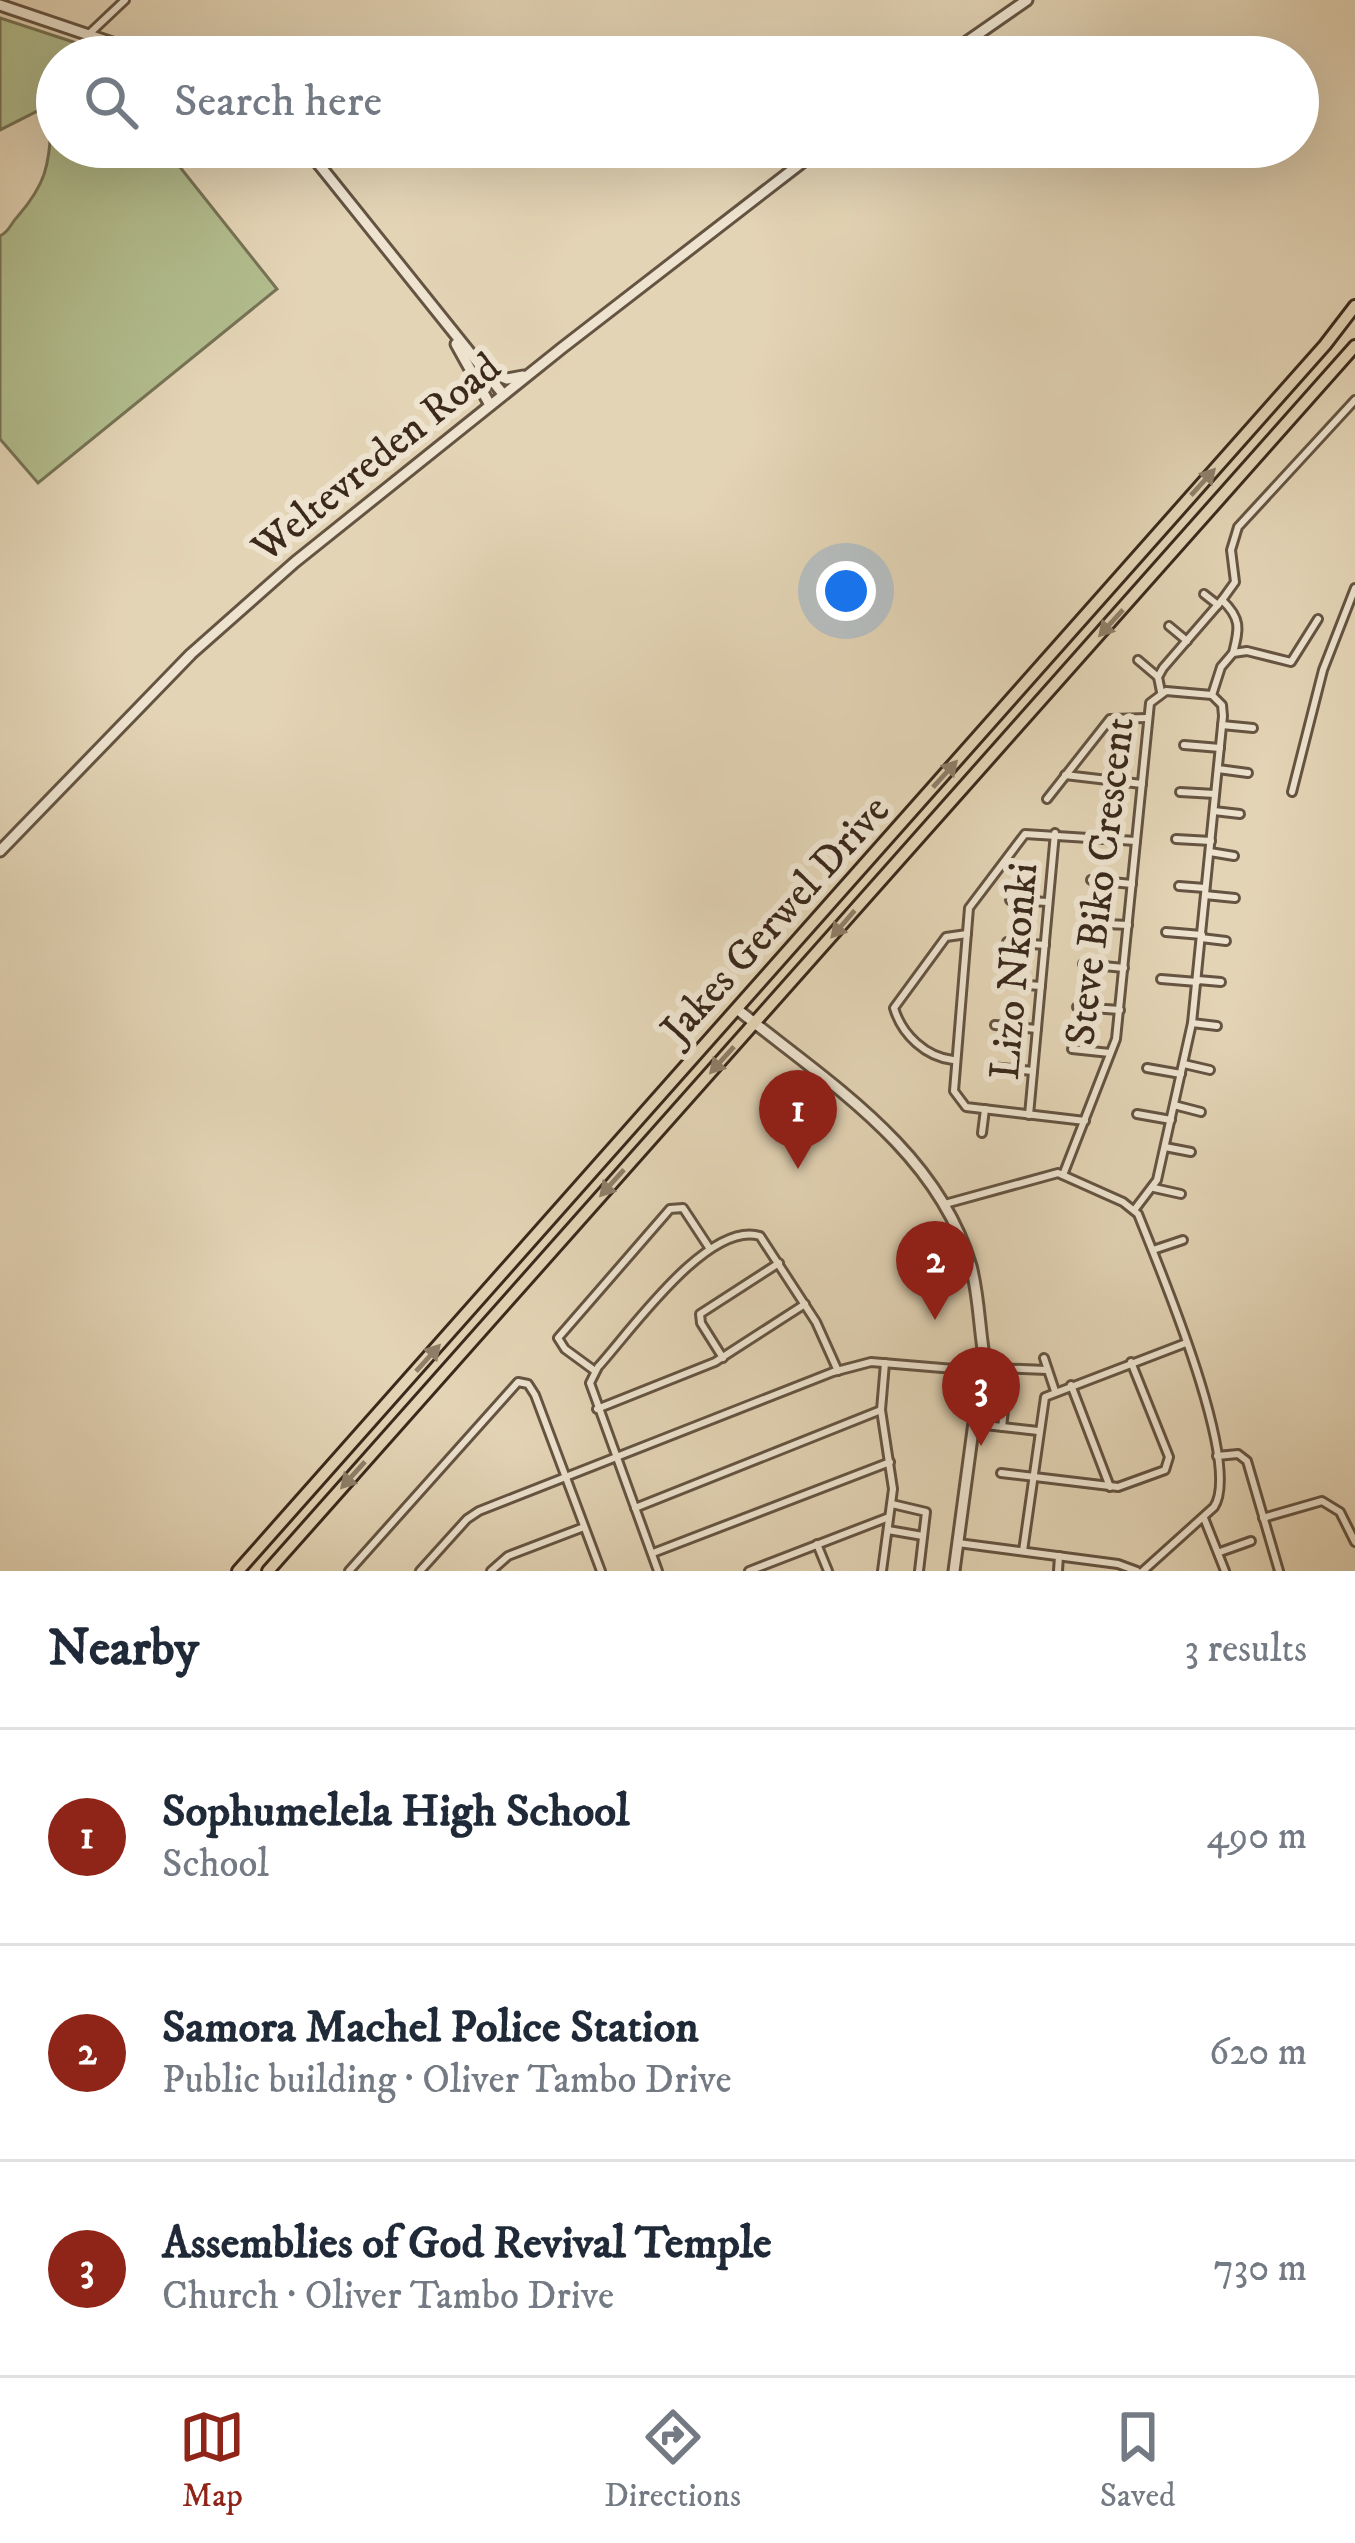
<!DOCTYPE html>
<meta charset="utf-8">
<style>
:root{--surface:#fff;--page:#f2f2f3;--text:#1f2937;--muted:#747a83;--line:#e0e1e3;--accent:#8f2418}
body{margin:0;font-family:"IM FELL DW Pica",serif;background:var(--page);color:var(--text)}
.you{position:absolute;left:846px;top:591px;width:42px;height:42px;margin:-30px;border:9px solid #fff;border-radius:50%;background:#1a73e8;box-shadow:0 0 0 18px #1a73e833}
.badge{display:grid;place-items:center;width:78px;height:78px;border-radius:50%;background:var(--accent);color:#fff;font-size:39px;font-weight:700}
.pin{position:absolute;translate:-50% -99px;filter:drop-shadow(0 3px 6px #0008)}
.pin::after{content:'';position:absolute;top:63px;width:42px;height:36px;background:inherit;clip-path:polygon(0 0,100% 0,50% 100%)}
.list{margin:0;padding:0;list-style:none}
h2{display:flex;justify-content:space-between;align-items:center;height:156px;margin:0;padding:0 48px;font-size:51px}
h2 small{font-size:39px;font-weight:400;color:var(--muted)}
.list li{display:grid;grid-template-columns:78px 1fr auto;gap:36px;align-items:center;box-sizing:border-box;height:216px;padding:0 48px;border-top:3px solid var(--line)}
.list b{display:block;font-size:45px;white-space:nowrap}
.list p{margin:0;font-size:39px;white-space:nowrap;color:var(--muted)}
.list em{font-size:39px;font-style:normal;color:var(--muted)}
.icon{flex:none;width:66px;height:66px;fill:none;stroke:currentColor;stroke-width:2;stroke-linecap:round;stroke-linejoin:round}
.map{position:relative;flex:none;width:1355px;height:1571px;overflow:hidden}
.search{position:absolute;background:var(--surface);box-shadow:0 12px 48px #0002;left:36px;right:36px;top:36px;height:132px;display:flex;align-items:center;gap:30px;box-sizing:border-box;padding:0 42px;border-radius:66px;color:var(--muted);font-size:45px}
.sheet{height:804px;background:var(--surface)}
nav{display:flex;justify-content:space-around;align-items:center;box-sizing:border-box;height:168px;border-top:3px solid var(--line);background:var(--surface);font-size:33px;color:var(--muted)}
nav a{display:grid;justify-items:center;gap:6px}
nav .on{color:var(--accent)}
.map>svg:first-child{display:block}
</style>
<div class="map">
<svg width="1355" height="1571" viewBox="0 0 1355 1571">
<rect width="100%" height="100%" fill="#e3d4b5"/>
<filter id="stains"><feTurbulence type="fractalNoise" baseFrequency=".00167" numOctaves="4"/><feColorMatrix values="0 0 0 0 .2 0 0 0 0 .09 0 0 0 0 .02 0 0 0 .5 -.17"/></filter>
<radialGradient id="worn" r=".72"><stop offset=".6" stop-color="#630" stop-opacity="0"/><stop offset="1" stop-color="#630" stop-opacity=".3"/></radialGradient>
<g fill="#b2bd8e" stroke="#767355" stroke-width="3">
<path d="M0,18L119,57H57V101L0,130Z"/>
<path d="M57,117V147H164L277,289L38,483L0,439V236C10,231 10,224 18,216C49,180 48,164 52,119Z"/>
</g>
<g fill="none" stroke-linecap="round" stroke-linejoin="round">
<g stroke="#655442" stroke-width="12">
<g id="minor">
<path d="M89,34L125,0"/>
<path d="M1204,594L1218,605"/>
<path d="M1222,600L1235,582L1231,550L1238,527L1355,400"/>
<path d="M1169,626L1187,641"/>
<path d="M1138,660L1158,677"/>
<path d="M1161,692L1158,677L1163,668L1222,600C1242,619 1239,629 1233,653"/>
<path d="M1212,695L1221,667L1233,653L1247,651L1291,662L1318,619"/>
<path d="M1222,725L1253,728"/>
<path d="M1184,745L1220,748"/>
<path d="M1218,769L1248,773"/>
<path d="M1065,775L1142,784"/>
<path d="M1180,792L1215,794"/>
<path d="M1292,792L1323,670L1355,588"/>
<path d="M1047,799L1110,719L1148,718"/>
<path d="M1214,811L1240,814"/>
<path d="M1176,839L1211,841"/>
<path d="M1210,852L1234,856"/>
<path d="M1091,880L1132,884"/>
<path d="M1179,886L1205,888"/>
<path d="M1205,895L1235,898"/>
<path d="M1010,900L1048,902"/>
<path d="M1086,923L1128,925"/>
<path d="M1166,932L1202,935"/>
<path d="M1201,938L1226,941"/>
<path d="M1007,942L1045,945"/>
<path d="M1083,964L1124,968"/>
<path d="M1161,979L1197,982"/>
<path d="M1198,980L1221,982"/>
<path d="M1001,983L1041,986"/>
<path d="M1077,1007L1120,1010"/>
<path d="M1192,1023L1217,1026"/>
<path d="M995,1025L1037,1029"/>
<path d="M1072,1049L1110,1053"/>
<path d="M953,1060C926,1057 902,1035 894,1008L946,937L967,934"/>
<path d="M1184,1064L1210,1070"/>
<path d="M991,1067L1033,1071"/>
<path d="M1147,1068L1181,1074"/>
<path d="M1174,1105L1201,1112"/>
<path d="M1137,1114L1171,1120"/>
<path d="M1029,1115L1055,833"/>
<path d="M1085,1121L966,1107L954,1091L969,908L1025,834L1136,841"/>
<path d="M982,1133L985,1109"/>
<path d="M1165,1147L1191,1152"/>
<path d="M1063,1175L1116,1039L1150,703L1166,691L1212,695L1222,705L1223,716L1192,1023L1157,1180L1135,1209"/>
<path d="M1154,1188L1181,1194"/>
<path d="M945,1204L1058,1173L1123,1202L1138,1214C1158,1265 1243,1464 1214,1507L1143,1571"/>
<path d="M1153,1250L1183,1240"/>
<path d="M723,1358L701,1323L700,1314L779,1263"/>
<path d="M1044,1358L1055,1391"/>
<path d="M993,1368L1047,1370"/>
<path d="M595,1371L565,1349L558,1338L670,1209L683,1208L710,1249"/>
<path d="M1071,1385L1110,1487"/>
<path d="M989,1393L1006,1395"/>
<path d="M597,1409L715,1362L805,1304"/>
<path d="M985,1425L1038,1431"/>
<path d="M1002,1427L1009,1369"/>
<path d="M1217,1456L1238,1454L1247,1461L1279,1571"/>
<path d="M1001,1473L1118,1487L1165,1470L1169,1457L1131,1362"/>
<path d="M892,1504L926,1512L919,1571"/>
<path d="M635,1508L881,1410"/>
<path d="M1204,1518L1225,1571"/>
<path d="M1263,1518L1322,1501L1340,1512L1355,1542"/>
<path d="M888,1530L923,1536"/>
<path d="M958,1543L1118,1564L1137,1571"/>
<path d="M817,1544L828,1571"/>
<path d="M1023,1551L1045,1397L1186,1343"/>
<path d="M1220,1552L1251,1541"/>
<path d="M653,1553L890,1462"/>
<path d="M349,1571L518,1382L528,1384L535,1395L601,1571"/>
<path d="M420,1571L467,1519L479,1511L833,1372L871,1362L954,1369L970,1366"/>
<path d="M491,1571L508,1556L584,1527"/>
<path d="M658,1571L590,1383L598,1367C630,1332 708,1220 760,1236L816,1322L838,1371"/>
<path d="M749,1571L889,1517"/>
<path d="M882,1571L893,1489L881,1410L885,1363"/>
<path d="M1058,1571L1059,1556"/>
</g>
</g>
<g stroke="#655442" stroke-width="15">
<g id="tertiary">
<path d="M0,5L154,57"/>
<path d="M945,57L1027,0"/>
<path d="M305,147L503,394"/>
<path d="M456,344L490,405"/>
<path d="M488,371L507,379L523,376"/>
<path d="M0,851L191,654L295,562L562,348L822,147"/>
<path d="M737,1009C827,1082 937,1149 971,1266C980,1300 979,1334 986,1367"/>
<circle cx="978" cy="1372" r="9"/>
<path d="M954,1571L977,1400L985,1378"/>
</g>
</g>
<g stroke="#3b291c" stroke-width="16">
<g id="trunk">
<path d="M238,1571L1325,345L1355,306"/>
<path d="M268,1571L1355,346"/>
</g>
</g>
<use href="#minor" stroke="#ede3cf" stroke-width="6"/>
<use href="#tertiary" stroke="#ede3cf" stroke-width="9"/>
<use href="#trunk" stroke="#e3d4b5" stroke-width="10"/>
</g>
<defs><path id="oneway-solid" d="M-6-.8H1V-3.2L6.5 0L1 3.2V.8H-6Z" transform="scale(3)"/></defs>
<g fill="#8f7e68">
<use href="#oneway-solid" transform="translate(1203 482) rotate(-48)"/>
<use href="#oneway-solid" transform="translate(1111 623) rotate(132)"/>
<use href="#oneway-solid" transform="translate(945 774) rotate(-48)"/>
<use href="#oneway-solid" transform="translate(843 924) rotate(131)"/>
<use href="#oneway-solid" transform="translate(722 1060) rotate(132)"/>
<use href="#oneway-solid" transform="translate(612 1183) rotate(132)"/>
<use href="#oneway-solid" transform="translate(428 1358) rotate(-48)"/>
<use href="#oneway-solid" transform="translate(353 1475) rotate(132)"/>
</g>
<g text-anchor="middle" stroke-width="12" stroke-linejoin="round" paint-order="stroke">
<g font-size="42" fill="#3b291c" stroke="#ede3cf">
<text transform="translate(375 456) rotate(-39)" y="15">Weltevreden Road</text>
<text transform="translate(1098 881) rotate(-83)" y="15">Steve Biko Crescent</text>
<text transform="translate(774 918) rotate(-48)" y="15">Jakes Gerwel Drive</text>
<text transform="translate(1012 971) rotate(-85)" y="15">Lizo Nkonki</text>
</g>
</g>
<rect width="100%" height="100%" filter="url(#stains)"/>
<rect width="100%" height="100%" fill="url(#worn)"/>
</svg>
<div class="you"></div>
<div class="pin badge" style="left:798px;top:1169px">1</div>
<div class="pin badge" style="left:935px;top:1320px">2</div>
<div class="pin badge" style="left:981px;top:1446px">3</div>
<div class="search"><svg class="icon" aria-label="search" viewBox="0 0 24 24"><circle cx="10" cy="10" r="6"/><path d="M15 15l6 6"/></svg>Search here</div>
</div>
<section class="sheet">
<h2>Nearby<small>3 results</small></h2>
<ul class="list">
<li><span class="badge">1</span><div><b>Sophumelela High School</b><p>School</p></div><em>490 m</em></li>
<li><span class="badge">2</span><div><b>Samora Machel Police Station</b><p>Public building · Oliver Tambo Drive</p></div><em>620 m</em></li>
<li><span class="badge">3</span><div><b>Assemblies of God Revival Temple</b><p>Church · Oliver Tambo Drive</p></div><em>730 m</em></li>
</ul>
</section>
<nav>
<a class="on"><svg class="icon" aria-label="map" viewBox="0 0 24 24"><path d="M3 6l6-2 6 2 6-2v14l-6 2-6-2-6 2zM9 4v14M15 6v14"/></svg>Map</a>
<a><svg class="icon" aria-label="directions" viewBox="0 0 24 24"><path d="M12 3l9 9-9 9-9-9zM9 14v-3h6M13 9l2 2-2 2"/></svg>Directions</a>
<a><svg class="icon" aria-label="saved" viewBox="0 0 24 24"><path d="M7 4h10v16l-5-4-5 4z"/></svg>Saved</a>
</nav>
